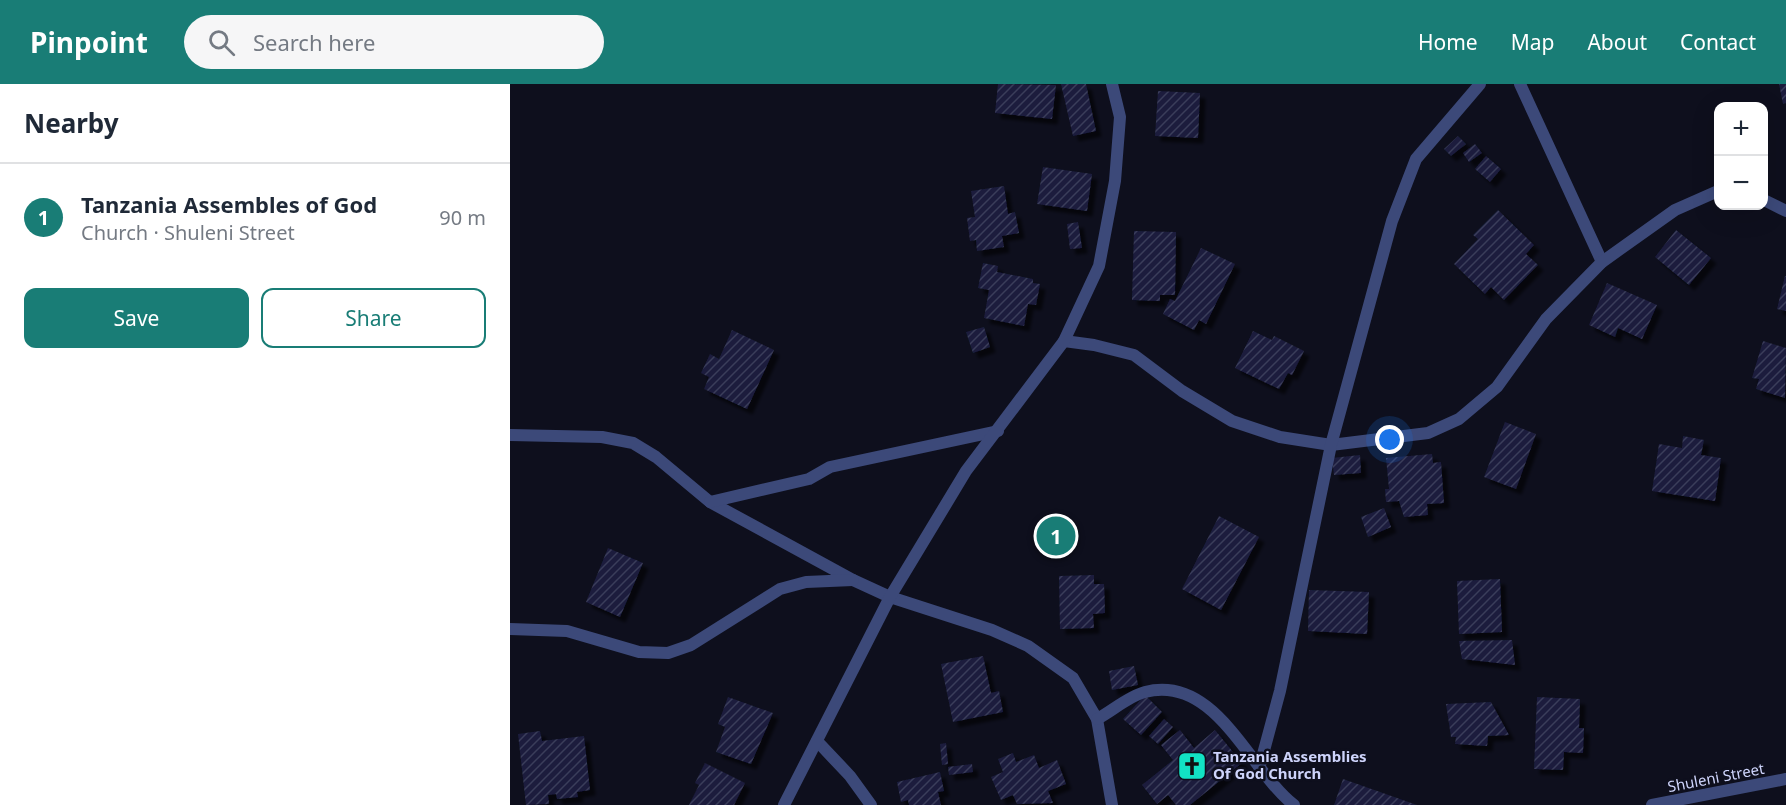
<!DOCTYPE html>
<meta charset="utf-8">
<style>
:root{--surface:#fff;--page:#f6f6f7;--text:#1f2937;--muted:#747a83;--line:#e0e1e3;--accent:#197d76}
body{margin:0;font-family:"Noto Sans",sans-serif;background:var(--page);color:var(--text)}
.controls{position:absolute;right:18px;top:18px;display:grid;overflow:hidden;border-radius:12px;box-shadow:0 6px 24px #0002}
.controls button{width:54px;height:54px;display:grid;place-items:center;padding:0;border:0;border-bottom:2px solid var(--line);background:var(--surface);color:var(--text);font:30px sans-serif}
.you{position:absolute;left:880px;top:356px;width:21px;height:21px;margin:-15px;border:4px solid #fff;border-radius:50%;background:#1a73e8;box-shadow:0 0 0 9px #1a73e833}
.badge{display:grid;place-items:center;width:39px;height:39px;border-radius:50%;background:var(--accent);color:#fff;font-size:20px;font-weight:700}
.pin{position:absolute;translate:-50% -50%;border:3px solid #fff;box-shadow:0 2px 6px #0006}
.list{margin:0;padding:0;list-style:none}
h2{display:flex;justify-content:space-between;align-items:center;height:78px;margin:0;padding:0 24px;font-size:26px}
h2 small{font-size:20px;font-weight:400;color:var(--muted)}
.list li{display:grid;grid-template-columns:39px 1fr auto;gap:18px;align-items:center;box-sizing:border-box;height:108px;padding:0 24px;border-top:2px solid var(--line)}
.list b{display:block;font-size:22px;white-space:nowrap}
.list p{margin:0;font-size:20px;white-space:nowrap;color:var(--muted)}
.list em{font-size:20px;font-style:normal;color:var(--muted)}
.actions{display:flex;gap:12px;padding:18px 24px}
.actions a{flex:1;padding:14px 0;border:2px solid var(--accent);border-radius:12px;text-align:center;font-size:21px;color:var(--accent)}
.actions .main{background:var(--accent);color:#fff}
.icon{flex:none;width:33px;height:33px;fill:none;stroke:currentColor;stroke-width:2;stroke-linecap:round;stroke-linejoin:round}
.map{position:relative;flex:none;width:1276px;height:721px;overflow:hidden}
header{display:flex;align-items:center;gap:36px;box-sizing:border-box;height:84px;padding:0 30px;background:var(--accent);color:#fff}
header strong{font-size:28px}
nav{display:flex;gap:33px;margin-inline-start:auto;font-size:21px}
.search{width:420px;height:54px;background:var(--page);display:flex;align-items:center;gap:15px;box-sizing:border-box;padding:0 21px;border-radius:33px;color:var(--muted);font-size:22px}
main{display:flex}
aside{flex:1;background:var(--surface)}
.map>svg:first-child{display:block}
</style>
<header>
<strong>Pinpoint</strong>
<div class="search"><svg class="icon" aria-label="search" viewBox="0 0 24 24"><circle cx="10" cy="10" r="6"/><path d="M15 15l6 6"/></svg>Search here</div>
<nav><a>Home</a><a>Map</a><a>About</a><a>Contact</a></nav>
</header>
<main>
<aside>
<h2>Nearby<small></small></h2>
<ul class="list">
<li><span class="badge">1</span><div><b>Tanzania Assembles of God</b><p>Church · Shuleni Street</p></div><em>90 m</em></li>
</ul>
<div class="actions"><a class="main">Save</a><a>Share</a></div>
</aside>
<div class="map">
<svg width="1276" height="721" viewBox="0 0 1276 721">
<defs>
<pattern id="building-hatch" width="6" height="6" patternUnits="userSpaceOnUse" patternTransform="scale(1.5)"><rect width="6" height="6" fill="#1b1d3d"/><path d="M-1 1l2-2M0 6l6-6M5 7l2-2" fill="none" stroke="#3b3d5a"/></pattern>
<filter id="shadow"><feDropShadow dx="5.5" dy="5.5" stdDeviation="1.5" flood-color="#0009"/></filter>
</defs>
<rect width="100%" height="100%" fill="#0e0f1d"/>
<g fill="url(#building-hatch)" filter="url(#shadow)">
<path d="M488,0L546,1L542,35L485,29Z"/>
<path d="M551,0H576L586,47L563,52Z"/>
<path d="M1269,0H1276V19L1273,20Z"/>
<path d="M648,7L690,9L688,54L645,52Z"/>
<path d="M948,52L956,60L941,72L934,65Z"/>
<path d="M965,60L972,69L959,78L953,69Z"/>
<path d="M976,72L991,85L980,98L965,85Z"/>
<path d="M533,83L582,90L577,127L527,120Z"/>
<path d="M494,102L498,130L505,128L509,149L492,152L494,163L467,167L466,156L460,157L457,134L465,133L461,107Z"/>
<path d="M988,126L1024,161L1016,170L1028,181L994,216L981,203L975,210L944,180L968,155L963,151Z"/>
<path d="M568,138L572,164L560,165L557,140Z"/>
<path d="M1166,146L1201,174L1179,201L1145,173Z"/>
<path d="M624,147L666,148L665,211H650V217L622,216Z"/>
<path d="M691,164L725,180L696,240L689,236L684,246L653,230L660,215L665,217Z"/>
<path d="M473,179L488,182L487,188L523,195V199L530,200L526,221L518,220L514,242L474,234L479,206L468,204Z"/>
<path d="M1275,192H1276V227L1267,225Z"/>
<path d="M1097,199L1147,221L1132,255L1108,244L1105,253L1079,241Z"/>
<path d="M474,243L480,263L463,269L456,248Z"/>
<path d="M222,246L264,266L237,325L194,305L199,293L191,289L200,270L209,275Z"/>
<path d="M743,247L762,256L764,252L794,267L782,291L778,289L769,305L725,284Z"/>
<path d="M1253,257L1276,264L1275,314L1246,305L1249,295L1242,294Z"/>
<path d="M995,338L1026,350L1006,405L974,393Z"/>
<path d="M1173,352L1194,356L1191,371L1211,374L1205,417L1142,407L1149,360L1172,364Z"/>
<path d="M922,370L923,379L931,378L934,419L917,420L918,431L894,433L889,417L876,418L875,405H879L876,374Z"/>
<path d="M850,371L851,389L824,391L822,374Z"/>
<path d="M874,424L881,443L858,453L851,433Z"/>
<path d="M709,432L749,453L711,526L672,505Z"/>
<path d="M98,464L133,479L110,533L76,518Z"/>
<path d="M584,491V500H594L595,529L583,530L584,544L550,545L549,492Z"/>
<path d="M990,495L992,548L949,550L947,497Z"/>
<path d="M799,506L859,508L857,550L798,547Z"/>
<path d="M1002,556L1005,581L952,575L949,557Z"/>
<path d="M473,572L481,609L489,607L493,628L443,638L431,580Z"/>
<path d="M624,582L628,601L602,606L599,587Z"/>
<path d="M635,611L652,628L631,651L613,635Z"/>
<path d="M218,613L263,629L241,680L206,668L215,643L208,640Z"/>
<path d="M1027,613L1070,615L1069,644H1074L1073,669L1054,668L1053,686L1024,685Z"/>
<path d="M981,618L999,651L978,652L977,662L945,660L946,653H941L936,620Z"/>
<path d="M654,635L663,643L648,660L639,652Z"/>
<path d="M670,646L684,664L705,646L732,679L680,721H666L658,711L647,720L632,701L663,676L651,661Z"/>
<path d="M30,647L32,657L74,652L80,706L67,708L68,713L47,715L46,710L38,711L39,720L16,721L8,650Z"/>
<path d="M436,659L438,680L432,681L430,660Z"/>
<path d="M503,669L506,678L524,671L529,684L547,676L556,700L538,707L543,719L507,720L503,711L491,716L481,693L493,688L488,675Z"/>
<path d="M195,679L235,699L224,721H179L189,701L185,699Z"/>
<path d="M462,680L463,688L439,691L438,683Z"/>
<path d="M430,688L434,707L428,708L431,721H399L398,716L391,718L387,698Z"/>
<path d="M833,695L907,721H824Z"/>
</g>
<g fill="none" stroke-linecap="round" stroke-linejoin="round">
<g stroke="#3c4979" stroke-width="12">
<path d="M1010,0L1092,178"/>
<path d="M1254,116L1276,127"/>
<path d="M554,257L584,261L624,271L672,307L722,337L770,353L821,361L918,349L949,335L987,303L1036,235L1092,178L1165,126L1208,107"/>
<path d="M0,351L92,353L123,359L146,373L200,418L343,496L380,513L482,546L518,562L563,594L587,635L602,721"/>
<path d="M200,418L299,395L320,383L488,347"/>
<path d="M0,545L57,547L129,568L158,569L181,561L270,505L296,498L343,496"/>
<path d="M587,635C602,627 619,612 635,608C706,590 739,686 784,721"/>
<path d="M307,657L340,692L361,721"/>
<path d="M749,685L770,607L821,361L882,137L906,75L970,0"/>
<path d="M274,721L380,513L456,387L554,257L589,182L605,97L610,33L602,0"/>
<path d="M1142,721L1276,695"/>
</g>
</g>
<defs>
<g id="church-square" transform="scale(1.5)"><rect x="-9" y="-9" width="18" height="18" rx="4" fill="#12e3c4" stroke="#0e0f1d"/><path d="M-1.2-6h2.4v3.5h3.3v2.4h-3.3V6h-2.4V-.1h-3.3v-2.4h3.3Z" fill="#111"/></g>
</defs>
<g fill-rule="evenodd">
<use href="#church-square" x="682" y="682"/>
</g>
<g text-anchor="middle" stroke-width="5" stroke-linejoin="round" paint-order="stroke">
<g font-size="15" font-weight="bold" fill="#ced4fb" stroke="#0e0f1d" text-anchor="start">
<text x="703" y="678">Tanzania Assemblies<tspan x="703" dy="17">Of God Church</tspan></text>
</g>
<g font-size="15" fill="#ced4fb" stroke="#0e0f1d">
<text transform="translate(1206 694) rotate(-11)" y="5">Shuleni Street</text>
</g>
</g>
</svg>
<div class="controls">
<button>+</button>
<button>−</button>
</div>
<div class="you"></div>
<div class="pin badge" style="left:546px;top:452px">1</div>
</div>
</main>
